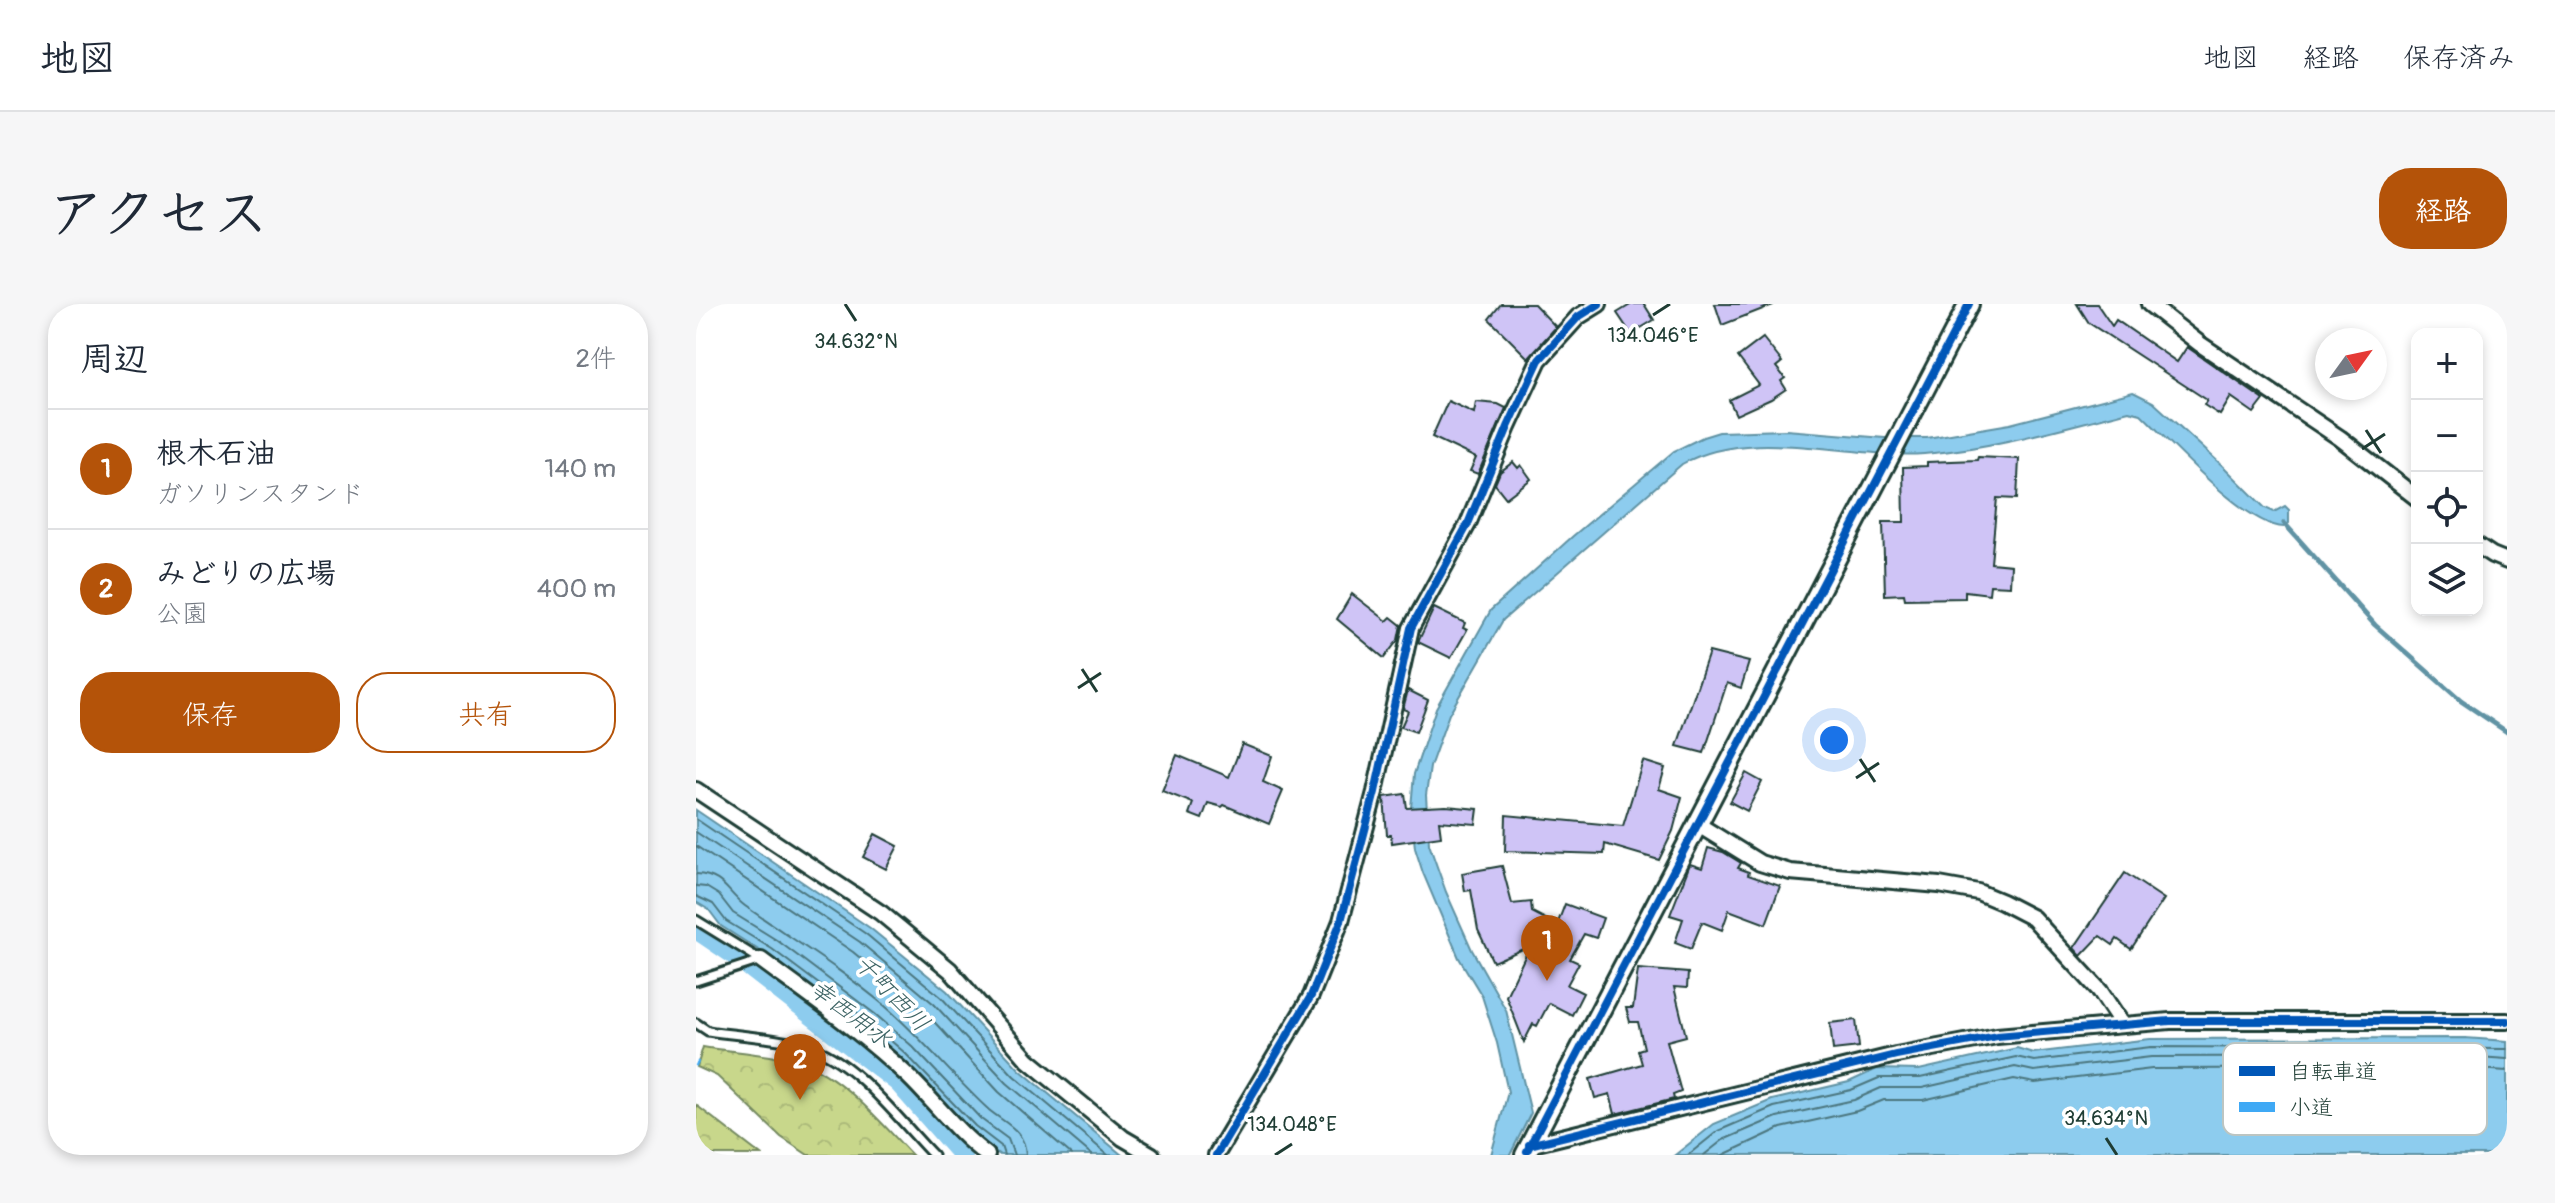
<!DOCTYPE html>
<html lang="ja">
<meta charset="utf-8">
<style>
:root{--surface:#fff;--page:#f6f6f7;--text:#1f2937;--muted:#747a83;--line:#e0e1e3;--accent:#b45309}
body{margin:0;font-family:Pangolin,"Klee One",sans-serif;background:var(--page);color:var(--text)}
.controls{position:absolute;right:24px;top:24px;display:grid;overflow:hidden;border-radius:16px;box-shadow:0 4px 12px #0003}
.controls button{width:72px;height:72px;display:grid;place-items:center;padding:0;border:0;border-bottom:2px solid var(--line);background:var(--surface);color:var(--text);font:40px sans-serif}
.compass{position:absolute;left:1619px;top:24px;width:72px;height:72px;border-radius:50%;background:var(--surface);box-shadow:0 4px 12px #0003;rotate:57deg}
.you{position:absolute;left:1138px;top:436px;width:28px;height:28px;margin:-20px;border:6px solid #fff;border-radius:50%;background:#1a73e8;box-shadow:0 0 0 12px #1a73e833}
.badge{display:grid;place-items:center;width:52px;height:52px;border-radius:50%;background:var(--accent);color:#fff;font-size:26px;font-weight:700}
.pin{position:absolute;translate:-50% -66px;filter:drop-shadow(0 2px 4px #0008)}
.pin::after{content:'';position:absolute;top:42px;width:28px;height:24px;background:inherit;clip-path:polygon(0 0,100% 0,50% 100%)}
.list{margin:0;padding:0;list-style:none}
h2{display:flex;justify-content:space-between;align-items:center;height:104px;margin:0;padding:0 32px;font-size:34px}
h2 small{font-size:26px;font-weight:400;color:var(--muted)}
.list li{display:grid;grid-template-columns:52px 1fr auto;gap:24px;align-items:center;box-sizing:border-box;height:120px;padding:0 32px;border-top:2px solid var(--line)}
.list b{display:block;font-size:30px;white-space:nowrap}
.list p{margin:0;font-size:26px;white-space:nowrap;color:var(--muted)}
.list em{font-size:26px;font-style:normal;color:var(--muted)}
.actions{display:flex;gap:16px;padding:24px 32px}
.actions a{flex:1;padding:18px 0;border:2px solid var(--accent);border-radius:32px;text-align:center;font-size:28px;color:var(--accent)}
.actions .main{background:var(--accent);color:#fff}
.icon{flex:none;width:44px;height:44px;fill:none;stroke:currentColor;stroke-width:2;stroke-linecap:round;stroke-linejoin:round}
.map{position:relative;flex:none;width:1811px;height:851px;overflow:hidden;border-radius:32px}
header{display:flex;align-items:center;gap:48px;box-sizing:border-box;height:112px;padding:0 40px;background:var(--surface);border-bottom:2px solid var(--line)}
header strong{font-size:38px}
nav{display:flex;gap:44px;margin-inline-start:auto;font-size:28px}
.intro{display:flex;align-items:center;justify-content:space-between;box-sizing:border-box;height:192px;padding:0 48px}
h1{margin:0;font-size:56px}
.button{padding:20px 36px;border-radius:32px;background:var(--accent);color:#fff;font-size:28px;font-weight:700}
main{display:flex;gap:48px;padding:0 48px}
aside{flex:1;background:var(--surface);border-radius:32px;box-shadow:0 4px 12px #0003}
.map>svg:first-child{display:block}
</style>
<header>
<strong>地図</strong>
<nav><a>地図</a><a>経路</a><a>保存済み</a></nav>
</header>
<div class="intro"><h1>アクセス</h1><a class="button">経路</a></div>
<main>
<aside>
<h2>周辺<small>2件</small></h2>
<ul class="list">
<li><span class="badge">1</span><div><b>根木石油</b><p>ガソリンスタンド</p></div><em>140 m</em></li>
<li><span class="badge">2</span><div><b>みどりの広場</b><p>公園</p></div><em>400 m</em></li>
</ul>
<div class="actions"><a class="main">保存</a><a>共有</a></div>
</aside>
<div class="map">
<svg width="1811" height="851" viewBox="0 0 1811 851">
<defs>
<pattern id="forest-crowns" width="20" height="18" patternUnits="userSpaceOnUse" patternTransform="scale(2)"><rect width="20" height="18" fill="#c8d78b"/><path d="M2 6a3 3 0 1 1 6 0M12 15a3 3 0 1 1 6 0" fill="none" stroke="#abb979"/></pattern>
</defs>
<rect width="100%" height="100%" fill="#fff"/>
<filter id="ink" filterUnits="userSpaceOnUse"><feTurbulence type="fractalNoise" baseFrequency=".0125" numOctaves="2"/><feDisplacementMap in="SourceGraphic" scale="16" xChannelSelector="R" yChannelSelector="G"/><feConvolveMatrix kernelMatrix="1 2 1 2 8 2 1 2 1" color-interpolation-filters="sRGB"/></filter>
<g filter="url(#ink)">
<g fill="url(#forest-crowns)" stroke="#748a60" stroke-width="2">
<path d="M7,743C38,748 77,750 106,759C147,772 187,821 216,851H112L85,833L21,772L1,763Z"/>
<path d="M0,801L65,851H0Z"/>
</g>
<g fill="#8dccee" stroke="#6193a4" stroke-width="2">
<path d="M1437,88L1457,98L1529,164L1569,204L1578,208L1589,202L1593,206V219L1588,223C1549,222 1475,138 1445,110L1433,107C1366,124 1298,144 1228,150C1152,155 1055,121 986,160L807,316L753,410L734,463L730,491L733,540L750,588L776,646L810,706L835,809L814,851H795L812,788L801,739L786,692L763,654L727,569L719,544L715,504L718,470L740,404L795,306L877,232L978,147L1007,133L1023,128L1090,126L1189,134H1231L1314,120Z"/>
<path d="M0,506L174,624L251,687L324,766L426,851H304L273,828L203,755L167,723L72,652L25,622L13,606L0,598Z"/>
<path d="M1769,734L1811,737V851H979L1018,820L1076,796L1153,778L1181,765L1223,766L1321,744L1337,749L1454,735Z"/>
</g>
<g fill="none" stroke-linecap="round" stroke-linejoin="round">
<g stroke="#4b767e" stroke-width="2">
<path d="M0,515L170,630L245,693L318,772L412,851"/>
<path d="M0,528L164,638L238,700L311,779L396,851"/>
<path d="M0,542L157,648L230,709L303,788L376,851"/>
<path d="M0,570C28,571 31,589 49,602C96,635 145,665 189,702C226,734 257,773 293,806C310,820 329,826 330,851"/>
<path d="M0,582L10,583L23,591L37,609L82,637L179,710L216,742L285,815L312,835L318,851"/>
<path d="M0,592L17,600L30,617L76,645L172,717L209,749L279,822L305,842L308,851"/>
<path d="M992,851L1022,827L1078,803L1155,786L1183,774H1224L1320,753L1338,757L1455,743L1811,745"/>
<path d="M1008,851L1027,836L1081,813L1158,796L1185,784H1226L1319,763L1338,767L1455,753L1768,752L1811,755"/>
<path d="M1027,851L1085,824L1161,807L1188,796H1227L1318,775L1339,779L1456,765L1768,764L1811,767"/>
</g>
<path stroke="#6193a4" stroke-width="5" d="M1588,219L1679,321L1765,397L1811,428"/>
<path stroke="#8dccee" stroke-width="20" d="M0,625L37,650L202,778L266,851"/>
</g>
<g fill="#cfc4f6" stroke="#1f3d34" stroke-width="2">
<path d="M805,0H838L860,23L832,54L793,15Z"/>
<path d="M936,0H948L958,16L935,30L921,9Z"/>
<path d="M1019,0H1077V1L1026,21Z"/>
<path d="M1381,0H1401L1416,22L1420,16L1481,58L1491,43L1568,96L1558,109L1535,93L1524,111L1508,101L1511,96L1393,19Z"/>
<path d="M1067,34L1086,58L1080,63L1089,74L1085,77L1090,85L1075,95L1040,111L1033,96L1063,81L1042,53Z"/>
<path d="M752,97L778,109L780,98L802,100L810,104L782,170L774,167L780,154L736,133Z"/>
<path d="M1282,153L1323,155L1321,195L1301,194L1295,259L1315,261L1314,282L1294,281L1293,290L1269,287V294L1209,295L1208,290L1189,291L1187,218H1208L1207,163L1231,162V158L1281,156Z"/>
<path d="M817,158L822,164L825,161L835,175L810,194L799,180L804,168Z"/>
<path d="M656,290L691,317L695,313L705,321L702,336L688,354L641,315Z"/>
<path d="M738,304L769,319L767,324L771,326L755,354L722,338Z"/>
<path d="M1013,348L1053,358L1045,384L1031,379L1008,449L981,442Z"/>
<path d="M712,386L732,396L720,428L705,423L712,407L707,405Z"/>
<path d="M546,440L576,452L567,478L587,487L573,520L528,501L526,503L512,499L506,515L493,510L497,499L466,487L481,451L533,473Z"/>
<path d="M947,457L969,464L963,485L986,493L977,527L963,556L909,540L908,550L809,547L810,511L927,522Z"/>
<path d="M1050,469L1066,478L1051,507L1034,498Z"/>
<path d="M709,490L711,504L750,502L782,505L780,520L743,517L745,532L696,539L695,531H691L688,493Z"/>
<path d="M179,530L202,542L190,565L167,553Z"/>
<path d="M1012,544L1027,548L1045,559L1042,564L1053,568L1052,571L1084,582L1070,620L1033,606L1026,626L1006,618L995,645L979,639L987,615L974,611L994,560L1006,564Z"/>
<path d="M806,562L816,600L835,598L836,608L861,621L869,600L907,614L900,634L888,630L874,655L883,659L871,681L887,689L876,711L853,699L841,722L837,720L828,738L810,692L834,642L797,658L782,626L775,586L769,587L766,569Z"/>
<path d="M1429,569L1468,595L1435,645L1421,635L1417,641L1404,632L1385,652L1378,644Z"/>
<path d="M942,665L992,669L991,684L978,683L990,732L971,737L985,788L977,791L978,795L919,810L914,790L899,794L894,775L946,760L942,746L948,744L942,718H934L930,704H937Z"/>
<path d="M1160,716L1163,743L1137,746L1134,719Z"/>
</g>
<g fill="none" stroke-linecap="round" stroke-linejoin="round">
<g stroke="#1f3d34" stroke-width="13">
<g id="service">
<path d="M0,616L65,656"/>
<path d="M0,677L65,656"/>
<path d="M0,719L12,727C44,732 80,733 111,742C157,754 204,817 237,851"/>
</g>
</g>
<g stroke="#1f3d34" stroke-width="20">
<g id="minor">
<path d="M1453,0L1504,40L1644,134L1721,194"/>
<path d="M1781,241L1796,251L1811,257"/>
<path d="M0,486L185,609L254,666L332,756L427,834L456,851"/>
<path d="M1001,520L1064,559L1094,568L1243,581L1282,588L1306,598L1337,614L1404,687L1426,720"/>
<path d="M65,656C115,693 167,729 212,772C239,798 261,829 291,851"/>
<path d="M833,841L1200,751L1301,732L1474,717H1811"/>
<path d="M520,851L615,692L645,617L679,488L715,324L772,220L812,123L843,56L882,13L903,0"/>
</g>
</g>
<g stroke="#1f3d34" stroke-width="24">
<path id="tertiary" d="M829,851L1273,0"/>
</g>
<use href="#service" stroke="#fff" stroke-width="7"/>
<use href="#minor" stroke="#fff" stroke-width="14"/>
<use href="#tertiary" stroke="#fff" stroke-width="18"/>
<path stroke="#3fa9f5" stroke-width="6" stroke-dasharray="12 6" stroke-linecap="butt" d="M0,759L2,760"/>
<g stroke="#fff" stroke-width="13">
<g id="cycleway">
<path d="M833,841L1200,751L1301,732L1474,717H1811"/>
<path d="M831,847L1273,0"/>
<path d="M520,851L615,692L645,617L679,488L715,324L772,220L812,123L843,56L882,13L903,0"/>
</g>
</g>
<use href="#cycleway" stroke="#0057b8" stroke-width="8"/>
</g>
</g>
<path fill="none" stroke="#1f3d34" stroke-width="3" d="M149,0L160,17M957,11L974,0M1670,126L1685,149M1666,145L1689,130M386,365L401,388M382,384L405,369M1164,455L1179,478M1160,474L1183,459M1410,834L1421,851M579,851L596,840"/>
<g text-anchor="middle" stroke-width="7" stroke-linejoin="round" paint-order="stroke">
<g font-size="24" font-style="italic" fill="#3a6162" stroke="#fff">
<text transform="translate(196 689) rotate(46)" y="8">千町西川</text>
<text transform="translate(155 710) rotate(37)" y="8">幸西用水</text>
</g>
</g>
<rect x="1527" y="739" width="264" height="92" rx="12" fill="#fff" stroke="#bcc5c2" stroke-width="2"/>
<rect x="1543" y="762" width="36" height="10" fill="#0057b8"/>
<rect x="1543" y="798" width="36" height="10" fill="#3fa9f5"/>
<g font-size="22" fill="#1f3d34">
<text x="1593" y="775">自転車道</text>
<text x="1593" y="811">小道</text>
</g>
<g font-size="20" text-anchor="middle" fill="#1f3d34" stroke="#fff" stroke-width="7" stroke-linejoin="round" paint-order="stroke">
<text x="957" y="38">134.046°E</text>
<text x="160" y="44">34.632°N</text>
<text x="1410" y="821">34.634°N</text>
<text x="596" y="827">134.048°E</text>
</g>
</svg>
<div class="controls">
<button>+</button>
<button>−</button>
<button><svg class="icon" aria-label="locate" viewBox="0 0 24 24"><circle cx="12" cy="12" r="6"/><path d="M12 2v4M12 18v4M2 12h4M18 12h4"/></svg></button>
<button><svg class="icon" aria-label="layers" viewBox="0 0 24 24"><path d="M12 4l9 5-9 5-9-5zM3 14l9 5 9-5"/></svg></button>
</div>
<svg class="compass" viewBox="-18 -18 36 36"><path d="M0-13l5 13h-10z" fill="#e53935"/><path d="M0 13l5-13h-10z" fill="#747a83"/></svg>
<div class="you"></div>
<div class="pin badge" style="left:851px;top:677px">1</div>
<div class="pin badge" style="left:104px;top:796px">2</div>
</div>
</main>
